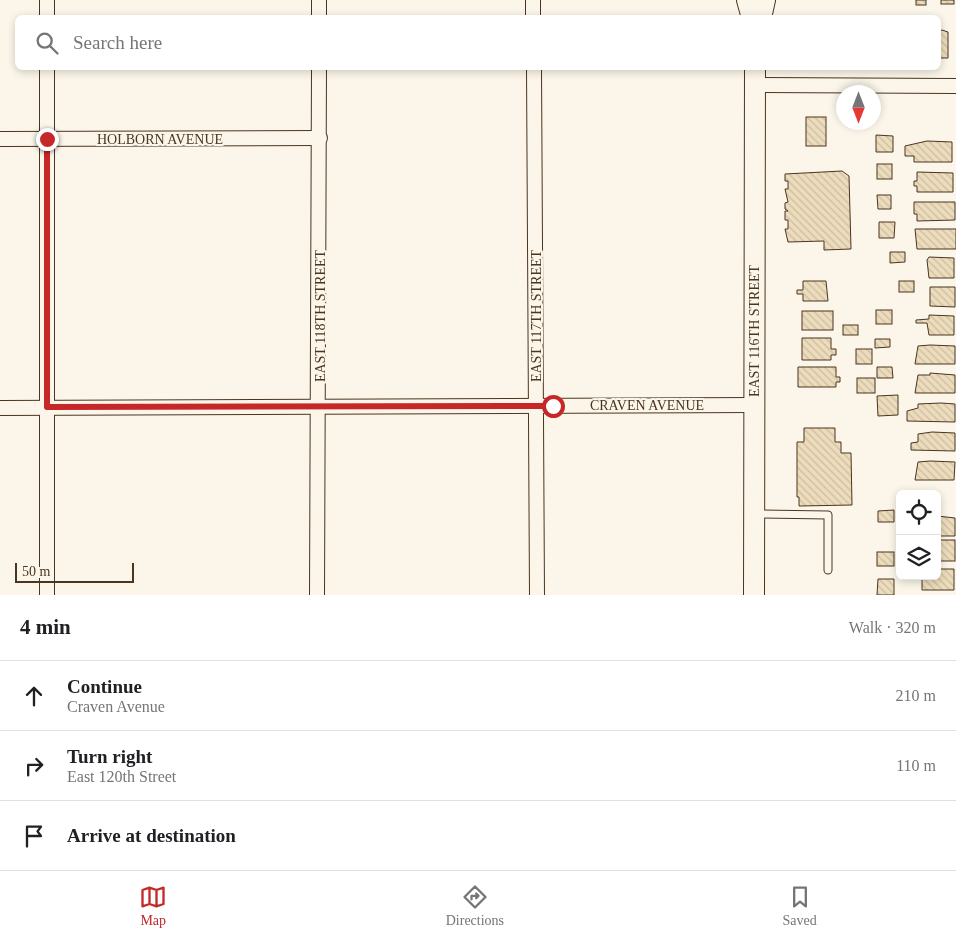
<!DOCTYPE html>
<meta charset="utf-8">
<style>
:root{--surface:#fff;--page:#f2f2f2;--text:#202124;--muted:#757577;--line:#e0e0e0;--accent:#c62828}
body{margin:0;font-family:"Times New Roman",serif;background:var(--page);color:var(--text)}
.controls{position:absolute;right:15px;bottom:15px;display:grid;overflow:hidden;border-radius:8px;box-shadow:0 2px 8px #0003}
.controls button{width:45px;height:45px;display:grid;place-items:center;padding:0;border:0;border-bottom:1px solid var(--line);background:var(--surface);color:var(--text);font:25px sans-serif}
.compass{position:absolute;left:836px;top:85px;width:45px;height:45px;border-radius:50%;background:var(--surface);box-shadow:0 2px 8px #0003;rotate:180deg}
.scale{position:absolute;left:15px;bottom:12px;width:119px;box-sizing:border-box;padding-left:5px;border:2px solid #4a3520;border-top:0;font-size:14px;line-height:18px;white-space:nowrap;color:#4a3520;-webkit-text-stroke:4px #fbf6e9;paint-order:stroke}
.stop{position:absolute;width:15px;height:15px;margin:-11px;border:4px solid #c62828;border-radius:50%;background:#fff}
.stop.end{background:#c62828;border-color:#fff;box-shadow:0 1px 5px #0008}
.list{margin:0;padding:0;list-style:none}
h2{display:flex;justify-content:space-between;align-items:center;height:65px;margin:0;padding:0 20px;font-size:21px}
h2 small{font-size:16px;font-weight:400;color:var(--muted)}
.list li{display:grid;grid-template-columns:32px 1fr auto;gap:15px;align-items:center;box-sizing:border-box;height:70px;padding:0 20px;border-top:1px solid var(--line)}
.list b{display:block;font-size:19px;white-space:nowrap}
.list p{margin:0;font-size:16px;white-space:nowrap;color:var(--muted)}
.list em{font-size:16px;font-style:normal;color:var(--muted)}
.icon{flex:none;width:28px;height:28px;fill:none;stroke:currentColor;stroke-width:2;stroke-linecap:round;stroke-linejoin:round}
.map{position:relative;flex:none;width:956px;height:595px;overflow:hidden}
.search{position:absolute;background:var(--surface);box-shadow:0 2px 8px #0003;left:15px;right:15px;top:15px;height:55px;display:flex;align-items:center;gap:12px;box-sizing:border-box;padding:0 18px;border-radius:8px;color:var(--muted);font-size:19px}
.sheet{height:275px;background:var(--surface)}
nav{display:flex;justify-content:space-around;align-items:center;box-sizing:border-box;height:70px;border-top:1px solid var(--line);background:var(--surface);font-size:14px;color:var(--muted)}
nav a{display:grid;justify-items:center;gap:2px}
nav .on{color:var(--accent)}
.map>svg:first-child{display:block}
</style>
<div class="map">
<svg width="956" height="595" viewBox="0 0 956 595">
<defs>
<pattern id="building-back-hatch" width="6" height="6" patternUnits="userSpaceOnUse" patternTransform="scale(1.25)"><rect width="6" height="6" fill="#ecdcbc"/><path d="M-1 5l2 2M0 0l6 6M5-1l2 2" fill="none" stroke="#ccbda1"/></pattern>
</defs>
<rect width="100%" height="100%" fill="#fbf6e9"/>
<g fill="url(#building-back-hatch)" stroke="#4a3520">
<rect x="916" y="0" width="10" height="5"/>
<rect x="941" y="0" width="13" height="4"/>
<path d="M942,30L948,32V58H938V32Z"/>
<rect x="806" y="117" width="20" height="29"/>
<path d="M876,135L893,136V152H876Z"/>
<path d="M927,141L952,142V162H914V156H905V146Z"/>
<rect x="877" y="164" width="15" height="15"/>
<path d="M842,171L849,176L851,249L824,250V241L788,242L785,229H788V220H785V211H788L785,209V203L788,202L785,189H788V181H785V174Z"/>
<path d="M917,172L953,173V192H917V186H914V181H917Z"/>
<path d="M877,195H891V209H878Z"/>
<path d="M914,202H955V220L917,221V214H914Z"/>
<path d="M879,222H895L894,238H879Z"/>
<path d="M915,229H956V249H917Z"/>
<path d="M890,252H905V262L890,263Z"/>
<path d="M929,257L954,258V278H929L927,260Z"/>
<path d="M803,281H826L828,301H803V294H797V290H803Z"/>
<rect x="899" y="281" width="15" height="11"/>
<path d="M930,287H955V307L930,306Z"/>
<rect x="876" y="310" width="16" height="14"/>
<rect x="802" y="311" width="31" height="19"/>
<path d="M929,315L954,316V335H929L927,323H916V320L929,319Z"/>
<rect x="843" y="325" width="15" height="10"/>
<path d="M802,338H831V349H836V355H831V360H802Z"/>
<path d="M875,339H890V347L875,348Z"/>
<path d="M930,345L955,346V364H915L918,346Z"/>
<rect x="856" y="349" width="16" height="15"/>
<path d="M798,367H836V377H840V382H836V387H798Z"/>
<path d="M877,367H892L893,378H877Z"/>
<path d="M930,373L955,375V393H915L918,375H930Z"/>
<rect x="857" y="378" width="18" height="15"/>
<path d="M898,395V415L878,416L877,396Z"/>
<path d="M941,403L955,404V422L907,421V411L918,408V404Z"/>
<path d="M804,428H835V442H841V453H851L852,505L799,506V497H797V442H804Z"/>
<path d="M932,432L955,433V451L911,450V443L918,442V434Z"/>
<path d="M930,461L955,462L954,480H915L918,462Z"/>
<path d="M894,510V522H878V511Z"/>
<path d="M937,516L955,518V536H937Z"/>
<rect x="937" y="540" width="18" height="21"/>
<rect x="877" y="552" width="17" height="14"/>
<path d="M937,569H954V590H922V576H937Z"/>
<path d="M878,579H894V595H877Z"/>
</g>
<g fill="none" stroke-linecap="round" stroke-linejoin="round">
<g stroke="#4a3520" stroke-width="9">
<path id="lane" d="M757,514L828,515V570"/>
</g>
<g stroke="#4a3520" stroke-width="16">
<g id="street">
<path d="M47,0V18"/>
<path d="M319,0V18"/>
<path d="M533,0V18"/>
<path d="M47,68V595"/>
<path d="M534,68L537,595"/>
<path d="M753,85L956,86"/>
<path d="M0,139L320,138"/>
<path d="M0,408L754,405"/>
<path d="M317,595L319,68"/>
</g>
</g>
<g stroke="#4a3520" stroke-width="22">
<g id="secondary">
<path d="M747,0L752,18"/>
<path d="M761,18L765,0"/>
<path d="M754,595L755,68"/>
</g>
</g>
<use href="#lane" stroke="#fbf6e9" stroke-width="7"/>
<use href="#street" stroke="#fbf6e9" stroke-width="14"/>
<use href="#secondary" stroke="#fbf6e9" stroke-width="20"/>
</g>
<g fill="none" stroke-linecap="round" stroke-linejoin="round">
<path stroke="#c62828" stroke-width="6" d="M47,139V407L553,406"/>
</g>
<g text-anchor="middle" stroke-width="4" stroke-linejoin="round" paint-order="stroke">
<g font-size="14" fill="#4a3520" stroke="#fbf6e9">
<text x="160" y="144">HOLBORN AVENUE</text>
<text transform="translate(320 316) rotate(-90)" y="5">EAST 118TH STREET</text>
<text transform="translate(536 316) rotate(-90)" y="5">EAST 117TH STREET</text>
<text transform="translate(754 331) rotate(-90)" y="5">EAST 116TH STREET</text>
<text x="647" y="410">CRAVEN AVENUE</text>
</g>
</g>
</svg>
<div class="controls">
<button><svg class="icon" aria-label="locate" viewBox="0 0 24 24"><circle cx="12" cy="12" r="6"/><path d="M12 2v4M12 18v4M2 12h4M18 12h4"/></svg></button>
<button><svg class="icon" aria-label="layers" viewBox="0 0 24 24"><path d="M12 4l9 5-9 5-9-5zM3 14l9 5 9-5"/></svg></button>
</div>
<svg class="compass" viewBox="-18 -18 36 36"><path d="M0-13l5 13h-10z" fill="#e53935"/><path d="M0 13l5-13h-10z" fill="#757577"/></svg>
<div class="scale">50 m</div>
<div class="stop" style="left:553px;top:406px"></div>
<div class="stop end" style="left:47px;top:139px"></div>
<div class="search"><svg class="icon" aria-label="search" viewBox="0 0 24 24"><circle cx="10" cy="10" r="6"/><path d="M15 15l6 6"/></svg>Search here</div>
</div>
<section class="sheet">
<h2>4 min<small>Walk · 320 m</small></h2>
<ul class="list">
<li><svg class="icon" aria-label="ahead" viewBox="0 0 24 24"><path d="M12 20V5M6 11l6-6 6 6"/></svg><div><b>Continue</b><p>Craven Avenue</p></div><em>210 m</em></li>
<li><svg class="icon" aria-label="right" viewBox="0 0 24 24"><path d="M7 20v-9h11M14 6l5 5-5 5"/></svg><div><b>Turn right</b><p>East 120th Street</p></div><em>110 m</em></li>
<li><svg class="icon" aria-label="arrive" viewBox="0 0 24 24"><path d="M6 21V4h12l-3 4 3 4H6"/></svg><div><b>Arrive at destination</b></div></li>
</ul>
</section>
<nav>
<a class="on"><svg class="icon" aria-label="map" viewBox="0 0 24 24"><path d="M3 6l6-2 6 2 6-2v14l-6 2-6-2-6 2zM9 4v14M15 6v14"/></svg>Map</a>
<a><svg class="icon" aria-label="directions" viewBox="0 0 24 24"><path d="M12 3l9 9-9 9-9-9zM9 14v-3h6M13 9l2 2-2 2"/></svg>Directions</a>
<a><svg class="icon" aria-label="saved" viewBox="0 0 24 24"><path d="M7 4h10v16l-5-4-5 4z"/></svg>Saved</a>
</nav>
